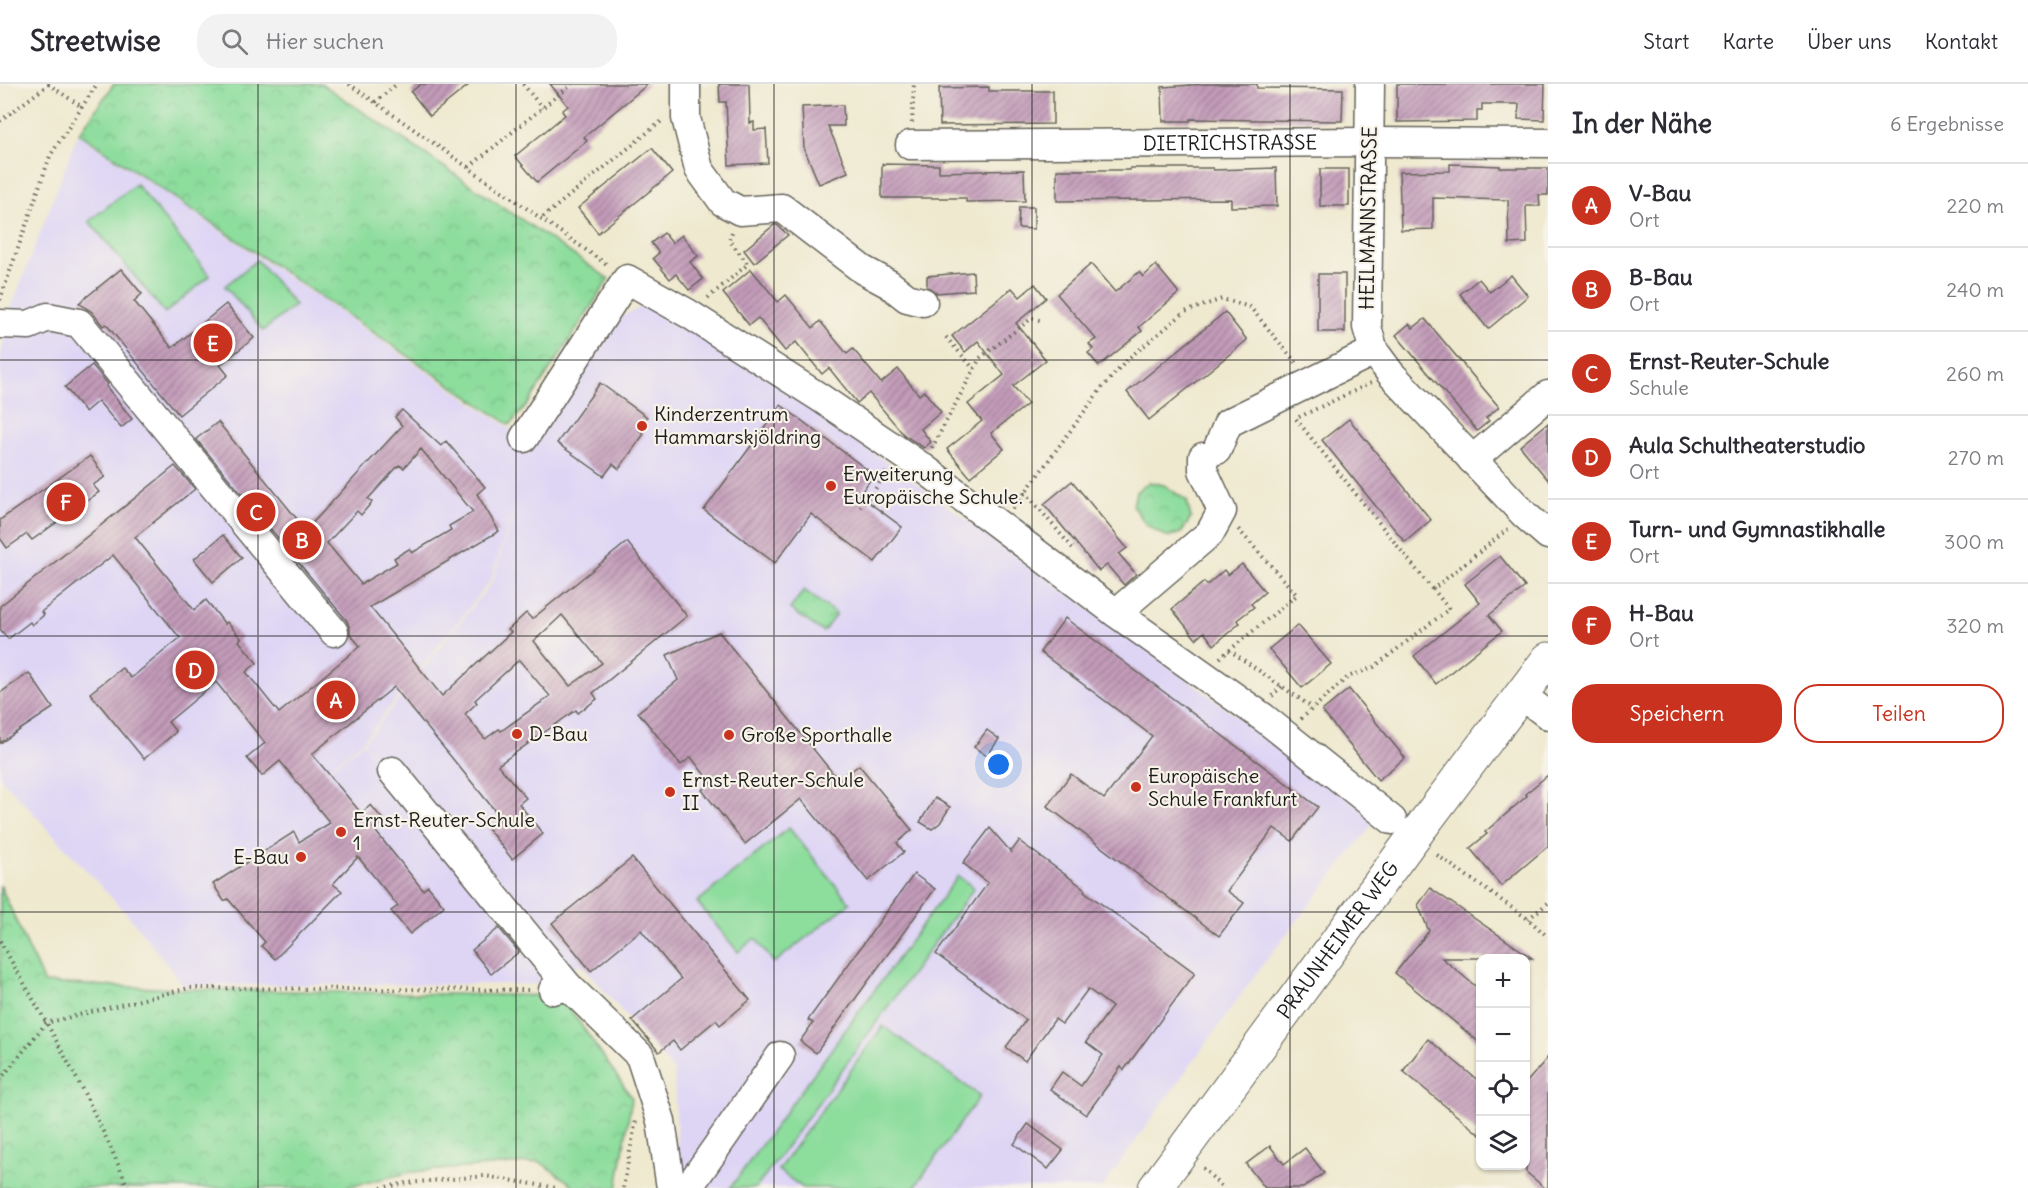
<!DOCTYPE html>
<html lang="de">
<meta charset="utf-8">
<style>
:root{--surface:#fff;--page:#f2f2f3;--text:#2b2b33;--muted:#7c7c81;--line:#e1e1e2;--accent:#c8321e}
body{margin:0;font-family:Delius,sans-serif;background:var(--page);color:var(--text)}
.controls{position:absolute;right:18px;bottom:18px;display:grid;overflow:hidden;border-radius:12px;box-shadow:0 2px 4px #0004}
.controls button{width:54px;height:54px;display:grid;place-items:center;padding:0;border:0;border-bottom:2px solid var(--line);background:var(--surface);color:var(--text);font:30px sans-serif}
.you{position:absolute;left:999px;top:681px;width:21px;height:21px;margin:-15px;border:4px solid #fff;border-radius:50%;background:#1a73e8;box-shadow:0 0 0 9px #1a73e833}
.badge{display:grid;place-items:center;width:39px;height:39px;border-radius:50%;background:var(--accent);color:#fff;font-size:20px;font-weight:700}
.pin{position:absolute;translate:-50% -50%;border:3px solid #fff;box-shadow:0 2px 6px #0006}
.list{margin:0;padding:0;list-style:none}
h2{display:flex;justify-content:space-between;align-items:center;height:78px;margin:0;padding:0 24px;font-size:26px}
h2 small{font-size:20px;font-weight:400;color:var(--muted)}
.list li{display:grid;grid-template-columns:39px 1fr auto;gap:18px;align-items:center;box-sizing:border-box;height:84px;padding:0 24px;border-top:2px solid var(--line)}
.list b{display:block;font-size:22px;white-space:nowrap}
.list p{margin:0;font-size:20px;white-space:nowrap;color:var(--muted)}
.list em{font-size:20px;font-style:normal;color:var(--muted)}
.actions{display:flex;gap:12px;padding:18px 24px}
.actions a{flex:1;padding:14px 0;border:2px solid var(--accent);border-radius:24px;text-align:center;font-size:21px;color:var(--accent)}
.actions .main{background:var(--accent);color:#fff}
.icon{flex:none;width:33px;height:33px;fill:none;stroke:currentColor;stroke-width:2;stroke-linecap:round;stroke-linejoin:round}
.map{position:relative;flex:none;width:1548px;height:1104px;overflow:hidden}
header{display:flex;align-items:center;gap:36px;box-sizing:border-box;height:84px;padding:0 30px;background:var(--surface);border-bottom:2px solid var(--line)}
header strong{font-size:28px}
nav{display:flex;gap:33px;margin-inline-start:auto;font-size:21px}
.search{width:420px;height:54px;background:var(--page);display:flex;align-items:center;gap:15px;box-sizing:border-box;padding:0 21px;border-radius:24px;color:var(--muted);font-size:22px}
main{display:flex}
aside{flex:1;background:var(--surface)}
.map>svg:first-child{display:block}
</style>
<header>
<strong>Streetwise</strong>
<div class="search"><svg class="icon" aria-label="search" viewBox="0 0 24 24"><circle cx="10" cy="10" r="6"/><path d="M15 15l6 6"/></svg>Hier suchen</div>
<nav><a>Start</a><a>Karte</a><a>Über uns</a><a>Kontakt</a></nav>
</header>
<main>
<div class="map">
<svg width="1548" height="1104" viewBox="0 0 1548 1104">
<defs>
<pattern id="park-crowns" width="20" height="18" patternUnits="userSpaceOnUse" patternTransform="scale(1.5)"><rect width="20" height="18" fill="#8ddd9d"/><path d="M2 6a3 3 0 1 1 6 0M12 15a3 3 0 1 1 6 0" fill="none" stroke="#79bd87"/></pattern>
<pattern id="building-hatch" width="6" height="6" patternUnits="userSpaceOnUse" patternTransform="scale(1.5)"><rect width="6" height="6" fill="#c39bb9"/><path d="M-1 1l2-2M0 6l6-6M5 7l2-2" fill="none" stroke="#9e7e96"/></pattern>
</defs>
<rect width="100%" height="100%" fill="#f7f3e8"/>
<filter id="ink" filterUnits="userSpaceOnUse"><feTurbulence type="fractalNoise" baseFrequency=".0167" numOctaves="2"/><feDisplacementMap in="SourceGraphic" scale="12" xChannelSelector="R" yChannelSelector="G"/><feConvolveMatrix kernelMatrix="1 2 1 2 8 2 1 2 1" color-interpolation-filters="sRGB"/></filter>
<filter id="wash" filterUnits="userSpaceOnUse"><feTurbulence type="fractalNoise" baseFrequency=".008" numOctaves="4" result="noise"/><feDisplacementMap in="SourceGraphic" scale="24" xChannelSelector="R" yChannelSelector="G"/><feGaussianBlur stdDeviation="1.35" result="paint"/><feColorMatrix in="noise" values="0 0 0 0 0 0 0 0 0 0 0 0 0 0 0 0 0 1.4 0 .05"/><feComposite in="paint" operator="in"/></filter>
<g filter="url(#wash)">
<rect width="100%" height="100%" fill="#efe9cf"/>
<path fill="#ded5f5" d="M78,50L533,360L621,233L649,219L771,295L1154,571L1377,735L1261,883L1102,1104H679L674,987L580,879L556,899L364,659L493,497L519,409L491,496L363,657L268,731L363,659L555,900L183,901L133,837L0,693V274L10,227Z"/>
<g fill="url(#park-crowns)" stroke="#547c5c" stroke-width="1.5">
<path d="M114,0H322L609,195L528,320L510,341L79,49Z"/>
<path d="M1149,398L1164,401L1187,417L1191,434L1181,449L1167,453L1146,441L1133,422L1136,408Z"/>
<path d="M804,506L836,530L823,548L790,525Z"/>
<path d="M0,801L44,899L178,905L561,912L632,1014L617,1104H577L540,1078L411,1088L344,1104H0Z"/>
</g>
<g fill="#8ddd9d" stroke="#547c5c" stroke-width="1.5">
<path d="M136,100L210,192L165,229L89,137Z"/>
<path d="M257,176L295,221L263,247L225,202Z"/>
<path d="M789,744L850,819L774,879L755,854L738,868L697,818Z"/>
<path d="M958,792L974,804L756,1104H730Z"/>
<path d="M883,942L980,1012L914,1104H803L778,1086Z"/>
</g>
<g id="blocks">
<g fill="url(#building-hatch)" fill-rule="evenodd">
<path d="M421,0H470L430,32L411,8Z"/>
<path d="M550,0H648L584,53L587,57L537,98L515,72L565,31L562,27L568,22Z"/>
<path d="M719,0H749L750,39L754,38V46L766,45L768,79L729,81L726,18H720Z"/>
<path d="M1207,0H1257V4L1343,5L1342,37L1190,35V37H1163L1162,3Z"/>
<path d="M1397,0H1545L1544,36L1518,35L1519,20H1482V26H1477V37L1397,38Z"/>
<path d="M989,3V7H1053V40L940,41L939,4Z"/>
<path d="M843,21L844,42H828L848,88L819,100L804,64L802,23Z"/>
<path d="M652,64L672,89L598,149L578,124Z"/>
<path d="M882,80L939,81V88L1024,86L1025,117L966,118V114H882Z"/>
<path d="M1450,80L1500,82V84H1548V111H1539L1540,122H1526L1527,159L1509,160L1508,116L1433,114V145L1401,146L1399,88L1450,87Z"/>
<path d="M1130,84H1213V86L1276,84L1277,122L1231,123V115L1057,117V86H1130Z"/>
<rect x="1320" y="85" width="29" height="37"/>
<path d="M1019,123H1034V145L1018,144Z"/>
<path d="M774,141H777L788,151L754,179L744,166Z"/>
<path d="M664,149L672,159L682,151L698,172L690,178L703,195L689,206L676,190L670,195L653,174L659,169L651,159Z"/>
<path d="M1091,180L1115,208L1139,188L1143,193L1156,181L1179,209L1139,243L1142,247L1099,282L1088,269L1093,265L1089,260L1096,255L1057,210Z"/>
<path d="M121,185L142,210L134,217L172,264L226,220L254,254L220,281L228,291L179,331L106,240L103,242L92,228L79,219Z"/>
<path d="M751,185L778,218L786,211L813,244L820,237L847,270L853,265L881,299L898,285L919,311L924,307L941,328L921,345L931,358L924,364L904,351L869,309L857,319L829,284L822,290L796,258L785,267L758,234L749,241L723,209Z"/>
<path d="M973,188L974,206L936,209L927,202V192Z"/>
<rect x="1318" y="190" width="27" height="58"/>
<path d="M1511,191L1528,212L1488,245L1460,210L1479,195L1490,208Z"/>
<path d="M1035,200L1046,214L1016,239L1046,276L1013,302L1028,320L991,349L1004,365L970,393L947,365L982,337L968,320L1004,291L978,257L965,268L952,252L1012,204L1020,213Z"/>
<path d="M1225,228L1247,256L1149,336L1127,308Z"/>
<path d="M1425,235L1499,323L1486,334L1489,337L1477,347L1396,251L1409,240L1413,244Z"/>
<path d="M92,281L108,300L106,302L132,335L121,344L98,317L85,328L65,303Z"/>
<path d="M600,299L647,333L638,345L644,350L619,385L613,380L604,392L557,359Z"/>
<path d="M781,321L874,391L859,411L902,443L875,478L811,430L775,479L704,426Z"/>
<path d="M402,326L441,362L446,357L485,403L477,410L499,447L370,523L442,612L511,548L508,546L526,529L532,535L627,458L687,532L593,609L597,615L578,629L576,626L498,681L526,714L519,720L543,750L512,775L488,745L501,734L394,603L312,670L361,729L371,721L383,736L373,744L423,806L428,802L444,822L410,850L391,827L398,822L358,773L333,800L342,807L275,875L261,862L265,858L228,815L224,817L213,800L294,748L299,758L330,739L280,677L262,692L247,674L265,659L216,598L168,638L176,648L144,675L90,609L122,584L131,594L180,554L113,471L41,528L44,531L32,541L30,538L8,555L0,545V522L175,382L195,405L135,453L194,526L206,516L225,540L227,538L241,554L239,557L257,579L246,588L279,629L360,562L350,550V545L347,537L196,355L218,338L306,446L402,342L395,333ZM421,365L473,428L449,442L451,446L412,469L409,465L394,474L397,479L361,500L327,459L357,427L361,431L372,418L368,415L399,381L404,384ZM562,531L602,579L570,602L534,557ZM519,576L550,612L501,647L499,645L485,655L465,630L477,619L475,616Z"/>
<path d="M1349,335L1431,436L1405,458L1322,356Z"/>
<path d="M1548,339V396L1520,362Z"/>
<path d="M90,372L105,393L93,401L99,408L32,456L27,450L7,464L0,454V436Z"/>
<path d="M1072,397L1127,464L1119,470L1136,490L1124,501L1107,481L1099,487L1044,420Z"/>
<path d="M223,451L242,474L213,498L194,475Z"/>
<path d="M1500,472L1525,503L1489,531L1502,547L1436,600L1414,572L1480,519L1465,500Z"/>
<path d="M1242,480L1265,508L1251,520L1254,523L1237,536L1240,539L1214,561L1204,548L1196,555L1172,525L1204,498L1207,501L1224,486L1228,491Z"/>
<path d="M1065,534L1318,723L1292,757L1274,744L1227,807L1244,819L1219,852L1047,722L1071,690L1104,715L1152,652L1040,568Z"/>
<path d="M1298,541L1331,580L1302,604L1269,565Z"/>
<path d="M719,548L839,697L859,681L912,746L897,759L904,768L868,797L801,715L745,760L702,706L711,699L691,673L681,681L638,628L678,596L667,571Z"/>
<path d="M29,589L53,624L0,659V609Z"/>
<path d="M1349,605L1405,674L1378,696L1322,627Z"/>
<path d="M987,646L999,655L987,672L974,663Z"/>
<path d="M1548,691V762L1501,802L1470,764L1487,750L1485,748L1527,712L1525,710Z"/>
<path d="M935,714L950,723L940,739L932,745L920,738Z"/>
<path d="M990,744L1011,768L1019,757L1085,805L1084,807L1195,889L1124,986L1121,983L1086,1031L1050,1005L1062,988L1081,1002L1103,971L1086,958L1112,923L1088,905L1062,940L1055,935L1025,977L1006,963L1026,936L936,870L988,799L963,779Z"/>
<path d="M632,774L750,916L720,941L716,936L680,966L673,957L659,968L632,936L681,895L641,846L591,887L552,839Z"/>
<path d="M914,790L935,805L816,969L800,957L813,939L808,936Z"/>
<path d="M1430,804L1532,874H1442L1480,906V959L1395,889L1429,847L1418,821Z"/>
<path d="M499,844L519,868L491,890L472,866Z"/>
<path d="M1428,955L1480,998V1051L1403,987Z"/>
<path d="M1548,973V1104H1545L1526,1088V999Z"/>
<path d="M1028,1040L1063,1066L1048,1085L1014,1060Z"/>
<path d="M1270,1062L1284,1080L1305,1064L1324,1089L1303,1104H1265L1246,1080Z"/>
</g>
</g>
</g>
<g filter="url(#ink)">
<use href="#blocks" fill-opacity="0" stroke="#66645b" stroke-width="1.5"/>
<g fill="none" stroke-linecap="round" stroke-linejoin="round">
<g stroke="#66645b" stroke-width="31">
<g id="minor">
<path d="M686,0V34L699,85L723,118L740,127L782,124L863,186L889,200L907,214L923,218"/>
<path d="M1370,0L1367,243L1374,267L1391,290L1525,431L1548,451"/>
<path id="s1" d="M910,61L1370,58L1548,59"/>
<path d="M0,240L29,241L48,233L79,239L334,548"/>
<path d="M524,354L627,195L689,230L819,313L922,383L1116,529L1264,634L1392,736"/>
<path d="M1217,366L1228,339L1374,267"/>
<path d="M1472,376L1548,311"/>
<path d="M1116,529L1210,449L1222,427L1203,386V373"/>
<path d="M1521,611L1548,631"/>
<path d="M392,687L568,902"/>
<path d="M553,906L568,902L640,972L661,1037L671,1104"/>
<path d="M688,1104L780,972"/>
</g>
</g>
<g stroke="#66645b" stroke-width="35">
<g id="major">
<path id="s2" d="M1155,1104L1413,754L1548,575"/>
</g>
</g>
<g stroke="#66645b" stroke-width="4" stroke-dasharray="1.5 4.5" stroke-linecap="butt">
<path d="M48,0L82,23"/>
<path d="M349,0L609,182"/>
<path d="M523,0L542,24"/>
<path d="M375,18L397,0"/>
<path d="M0,37L49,0"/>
<path d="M912,39L914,0"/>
<path d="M469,83L572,0"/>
<path d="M543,133L663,36"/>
<path d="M708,214L748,180L729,156L732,148"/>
<path d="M0,216L50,72L97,0"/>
<path d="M946,253L974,285"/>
<path d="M1299,333L1371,299"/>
<path d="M1296,335L1432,505"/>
<path d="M932,364L980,274L1032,234L1043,237"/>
<path d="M1025,408L1075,467"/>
<path d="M860,423L872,410L888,385"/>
<path d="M1013,425L1101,305L1129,274L1185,228L1222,215L1250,223L1298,281"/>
<path d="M1229,566L1313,624"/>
<path d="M1220,574L1297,511L1238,445"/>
<path d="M1272,612L1282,602"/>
<path d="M1301,635L1348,593L1374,583L1449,525L1433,505L1508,445"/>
<path d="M1437,771L1528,835L1548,853"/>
<path d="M1528,835L1548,819"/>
<path d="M0,857C46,938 93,1018 128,1104"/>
<path d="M0,996L46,939L189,904L532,906"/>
<path d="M1203,1084L1223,1104"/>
<path d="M381,1104L407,1099L485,1092L556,1104"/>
<path d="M623,1104L636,1036"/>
</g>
<use href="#minor" stroke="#fff" stroke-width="28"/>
<use href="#major" stroke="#fff" stroke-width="33"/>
</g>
</g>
<path fill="none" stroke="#1c1c1c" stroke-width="1.5" stroke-opacity="0.55" d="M258,0V1104M516,0V1104M774,0V1104M1032,0V1104M1290,0V1104M0,276H1548M0,552H1548M0,828H1548"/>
<g fill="#c8321e" stroke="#f7f3e8" stroke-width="2">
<circle cx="642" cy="342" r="6"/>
<circle cx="831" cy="402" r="6"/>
<circle cx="517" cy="650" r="6"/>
<circle cx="729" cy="651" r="6"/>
<circle cx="1136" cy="703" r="6"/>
<circle cx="670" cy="708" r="6"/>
<circle cx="341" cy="748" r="6"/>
<circle cx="301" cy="773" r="6"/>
</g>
<g text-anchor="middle" stroke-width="4.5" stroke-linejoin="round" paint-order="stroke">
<g font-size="20" fill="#1c1c1c" stroke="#f7f3e8">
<text dy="7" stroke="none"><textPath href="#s1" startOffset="320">DIETRICHSTRASSE</textPath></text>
<text transform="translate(1368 134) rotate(-89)" y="7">HEILMANNSTRASSE</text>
<text dy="7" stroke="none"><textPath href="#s2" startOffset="308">PRAUNHEIMER WEG</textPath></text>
</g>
<g font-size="20" fill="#1c1c1c" stroke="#f7f3e8" text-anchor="start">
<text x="654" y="337">Kinderzentrum<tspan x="654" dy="23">Hammarskjöldring</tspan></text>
<text x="843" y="397">Erweiterung<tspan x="843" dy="23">Europäische Schule.</tspan></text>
<text x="529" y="657">D-Bau</text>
<text x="741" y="658">Große Sporthalle</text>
<text x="1148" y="699">Europäische<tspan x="1148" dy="23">Schule Frankfurt</tspan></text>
<text x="682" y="703">Ernst-Reuter-Schule<tspan x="682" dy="23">II</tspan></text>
<text x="353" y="743">Ernst-Reuter-Schule<tspan x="353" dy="23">1</tspan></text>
<text x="289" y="780" text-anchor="end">E-Bau</text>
</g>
</g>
</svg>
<div class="controls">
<button>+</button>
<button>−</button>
<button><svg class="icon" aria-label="locate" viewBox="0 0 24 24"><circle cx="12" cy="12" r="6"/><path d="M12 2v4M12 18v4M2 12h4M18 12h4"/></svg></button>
<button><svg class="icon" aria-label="layers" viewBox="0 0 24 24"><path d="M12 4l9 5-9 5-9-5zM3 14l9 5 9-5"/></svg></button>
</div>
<div class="you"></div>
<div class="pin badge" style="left:336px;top:616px">A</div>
<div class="pin badge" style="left:302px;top:456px">B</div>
<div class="pin badge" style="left:256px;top:428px">C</div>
<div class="pin badge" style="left:195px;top:586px">D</div>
<div class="pin badge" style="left:213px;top:259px">E</div>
<div class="pin badge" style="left:66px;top:418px">F</div>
</div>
<aside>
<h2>In der Nähe<small>6 Ergebnisse</small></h2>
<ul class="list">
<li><span class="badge">A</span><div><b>V-Bau</b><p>Ort</p></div><em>220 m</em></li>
<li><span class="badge">B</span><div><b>B-Bau</b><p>Ort</p></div><em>240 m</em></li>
<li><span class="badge">C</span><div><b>Ernst-Reuter-Schule</b><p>Schule</p></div><em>260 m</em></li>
<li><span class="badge">D</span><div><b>Aula Schultheaterstudio</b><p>Ort</p></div><em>270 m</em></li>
<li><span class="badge">E</span><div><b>Turn- und Gymnastikhalle</b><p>Ort</p></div><em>300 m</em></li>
<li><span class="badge">F</span><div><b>H-Bau</b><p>Ort</p></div><em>320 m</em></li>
</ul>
<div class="actions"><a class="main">Speichern</a><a>Teilen</a></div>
</aside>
</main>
